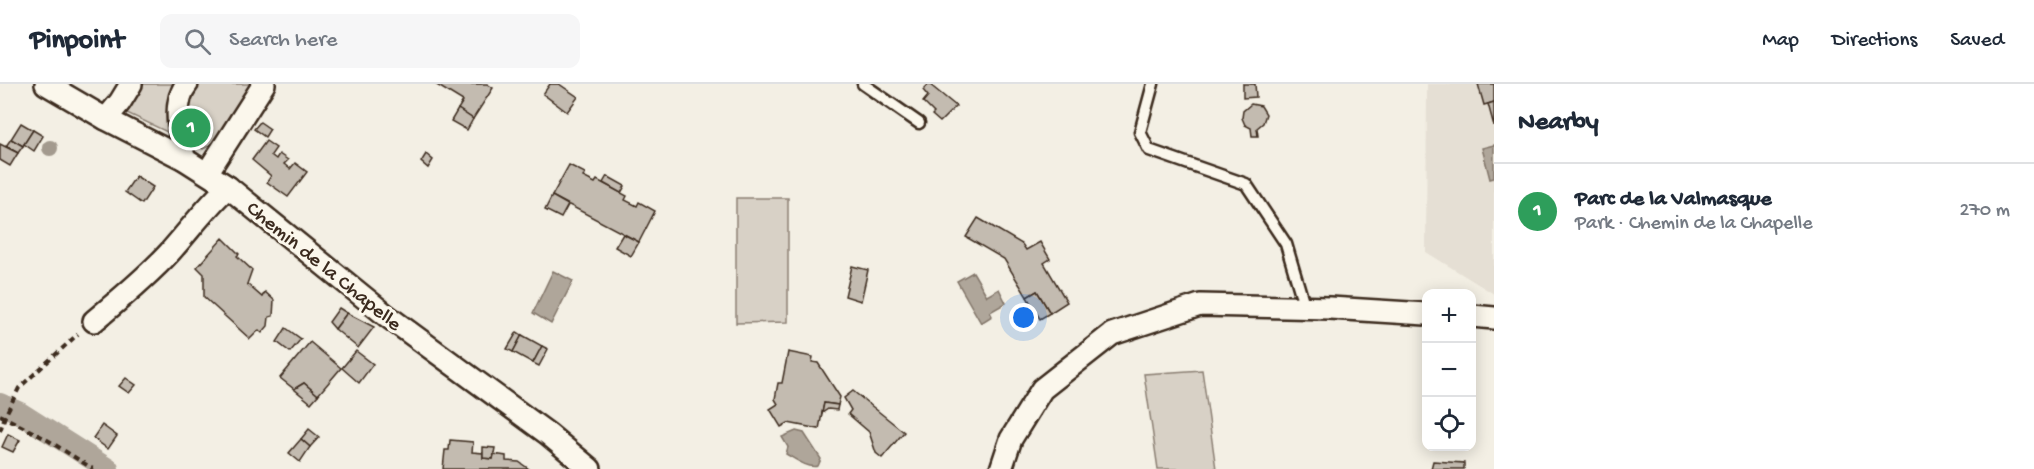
<!DOCTYPE html>
<meta charset="utf-8">
<style>
:root{--surface:#fff;--page:#f6f6f7;--text:#1f2937;--muted:#747a83;--line:#e0e1e3;--accent:#1f6fb2}
body{margin:0;font-family:"Gochi Hand",sans-serif;background:var(--page);color:var(--text)}
.controls{position:absolute;right:18px;bottom:18px;display:grid;overflow:hidden;border-radius:12px;box-shadow:0 3px 15px #0003}
.controls button{width:54px;height:54px;display:grid;place-items:center;padding:0;border:0;border-bottom:2px solid var(--line);background:var(--surface);color:var(--text);font:30px sans-serif}
.you{position:absolute;left:1024px;top:234px;width:21px;height:21px;margin:-15px;border:4px solid #fff;border-radius:50%;background:#1a73e8;box-shadow:0 0 0 9px #1a73e833}
.badge{display:grid;place-items:center;width:39px;height:39px;border-radius:50%;background:var(--accent);color:#fff;font-size:20px;font-weight:700}
.pin{position:absolute;translate:-50% -50%;border:3px solid #fff;box-shadow:0 2px 6px #0006}
.list{margin:0;padding:0;list-style:none}
h2{display:flex;justify-content:space-between;align-items:center;height:78px;margin:0;padding:0 24px;font-size:26px}
h2 small{font-size:20px;font-weight:400;color:var(--muted)}
.list li{display:grid;grid-template-columns:39px 1fr auto;gap:18px;align-items:center;box-sizing:border-box;height:96px;padding:0 24px;border-top:2px solid var(--line)}
.list b{display:block;font-size:22px;white-space:nowrap}
.list p{margin:0;font-size:20px;white-space:nowrap;color:var(--muted)}
.list em{font-size:20px;font-style:normal;color:var(--muted)}
.icon{flex:none;width:33px;height:33px;fill:none;stroke:currentColor;stroke-width:2;stroke-linecap:round;stroke-linejoin:round}
.map{position:relative;flex:none;width:1494px;height:385px;overflow:hidden}
header{display:flex;align-items:center;gap:36px;box-sizing:border-box;height:84px;padding:0 30px;background:var(--surface);border-bottom:2px solid var(--line)}
header strong{font-size:28px}
nav{display:flex;gap:33px;margin-inline-start:auto;font-size:21px}
.search{width:420px;height:54px;background:var(--page);display:flex;align-items:center;gap:15px;box-sizing:border-box;padding:0 21px;border-radius:12px;color:var(--muted);font-size:22px}
main{display:flex}
aside{flex:1;background:var(--surface)}
.map>svg:first-child{display:block}
</style>
<header>
<strong>Pinpoint</strong>
<div class="search"><svg class="icon" aria-label="search" viewBox="0 0 24 24"><circle cx="10" cy="10" r="6"/><path d="M15 15l6 6"/></svg>Search here</div>
<nav><a>Map</a><a>Directions</a><a>Saved</a></nav>
</header>
<main>
<div class="map">
<svg width="1494" height="385" viewBox="0 0 1494 385">
<rect width="100%" height="100%" fill="#f3efe4"/>
<filter id="ink" filterUnits="userSpaceOnUse"><feTurbulence type="fractalNoise" baseFrequency=".0167" numOctaves="2"/><feDisplacementMap in="SourceGraphic" scale="12" xChannelSelector="R" yChannelSelector="G"/><feConvolveMatrix kernelMatrix="1 2 1 2 8 2 1 2 1" color-interpolation-filters="sRGB"/></filter>
<g filter="url(#ink)">
<path fill="#e5dfd4" d="M1427,0H1494V210L1426,168Z"/>
<g fill="#d8d1c6" stroke="#8a7e72" stroke-width="1.5">
<path d="M143,0H252L215,59L203,65L127,29Z"/>
<path d="M736,114H788V238L736,239Z"/>
<path d="M1202,286L1216,385H1158L1144,290Z"/>
</g>
<g fill="#afa69a" stroke="#817468" stroke-width="1.5">
<path d="M1494,61V94L1490,95L1482,64Z"/>
<path d="M553,187L573,197L551,240L533,229Z"/>
<path d="M973,188L987,212L999,205L1006,219L990,228L992,232L981,239L957,197Z"/>
<path d="M796,347L804,349L821,375L818,382C808,385 795,375 786,370L788,363L782,353Z"/>
</g>
<g fill="none" stroke-linecap="round" stroke-linejoin="round">
<path stroke="#afa69a" stroke-width="22" d="M0,320L20,329L108,385"/>
</g>
<g fill="#c3bbb0" stroke="#3b2a1e" stroke-width="1.5">
<path d="M435,0H487L493,4L473,35L458,25L463,17Z"/>
<path d="M550,0H559L578,13L567,28L543,10Z"/>
<path d="M929,0L956,22L940,38L932,31L934,29L923,18L928,12L923,6Z"/>
<path d="M1243,0H1255L1256,13L1243,14Z"/>
<path d="M1478,0H1494V18L1484,21Z"/>
<path d="M1494,18V42L1488,20Z"/>
<path d="M1251,20L1261,22L1266,30L1263,39L1257,44L1258,52H1252L1251,44L1245,41L1242,34L1243,27Z"/>
<path d="M458,25L473,35L467,46L451,37Z"/>
<path d="M260,38L270,45L265,53L254,45Z"/>
<path d="M21,39L33,46L23,62L11,55Z"/>
<path d="M33,46L43,52L34,67L24,60Z"/>
<path d="M11,55L23,62L18,69L6,62Z"/>
<path d="M266,57L276,64L271,71L276,75L279,70L288,76L284,80L290,85L295,79L307,88L288,113L267,98L271,92L252,76Z"/>
<path d="M0,60L18,69L10,82L0,76Z"/>
<path d="M426,70L433,76L428,84L421,78Z"/>
<path d="M569,81L585,89L583,93L595,99L597,96L627,112L625,116L637,122L639,118L655,127L639,158L552,112Z"/>
<path d="M136,92L153,103L142,120L125,108Z"/>
<path d="M607,92L625,102L621,109L603,99Z"/>
<path d="M552,112L568,121L561,134L545,126Z"/>
<path d="M978,134L1022,160L1026,166L1040,158L1050,175L1044,179L1067,218L1050,229L1037,207L1027,213L1004,175L966,153Z"/>
<path d="M623,150L639,158L631,172L615,163Z"/>
<path d="M223,154L239,170L237,172L252,186L247,200L262,213L265,208L274,216L273,232L269,233L268,242L262,249L259,246L250,255L204,213V190L197,183Z"/>
<path d="M852,182L868,186L861,217L845,212Z"/>
<path d="M1037,207L1050,229L1040,235L1027,213Z"/>
<path d="M339,224L347,229L335,245L329,238Z"/>
<path d="M347,229L374,243L358,264L335,245Z"/>
<path d="M286,244L301,255L290,268L277,258Z"/>
<path d="M517,248L522,251L513,268L507,265Z"/>
<path d="M522,251L542,262L533,279L513,268Z"/>
<path d="M310,258L341,284L318,311L304,299L294,305L280,294Z"/>
<path d="M542,262L548,265L539,282L533,279Z"/>
<path d="M356,267L373,280L359,299L342,284Z"/>
<path d="M788,268L813,273L812,278L818,279L840,313L838,321L824,319L819,345L788,339L781,343L770,325L778,320L775,315L778,299H782Z"/>
<path d="M126,294L136,301L129,309L119,302Z"/>
<path d="M304,299L318,311L311,319L294,305Z"/>
<path d="M853,307L904,348L882,374L876,369L869,348L848,330L851,326L844,314Z"/>
<path d="M824,319L838,321L837,326L828,325L822,329Z"/>
<path d="M102,341L117,352L108,365L93,354Z"/>
<path d="M309,345L319,353L310,363L301,355Z"/>
<path d="M8,350L20,356L13,368L2,363Z"/>
<path d="M301,355L310,363L300,378L289,369Z"/>
<path d="M450,356L473,358L472,368L483,369V374L493,375L494,370L506,372V377L519,378L529,385H443L445,366H449Z"/>
<path d="M483,363L495,364L493,375L483,374Z"/>
<path d="M1433,377L1464,379V385H1431Z"/>
</g>
<g fill="none" stroke-linecap="round" stroke-linejoin="round">
<g stroke="#3b2a1e" stroke-width="15">
<g id="service">
<path d="M863,0L919,39"/>
<path d="M1153,0L1140,48L1149,66L1246,100L1286,160L1305,224"/>
</g>
</g>
<g stroke="#3b2a1e" stroke-width="26">
<g id="minor">
<path d="M46,0L106,35L184,75L228,103L387,232L548,350L590,385"/>
<path d="M106,35L120,18L131,0"/>
<path d="M184,75C181,53 171,19 187,0"/>
<path d="M207,89L264,0"/>
<path d="M1472,232L1494,234"/>
<path d="M94,237C120,215 146,194 169,169C189,147 206,123 228,103"/>
<path d="M1001,385L1011,355L1042,305L1112,250L1200,221L1330,224L1426,230"/>
</g>
</g>
<g stroke="#3b2a1e" stroke-width="4" stroke-dasharray="6 4.5" stroke-linecap="butt">
<path d="M0,331L46,355L93,385"/>
<path d="M0,347L5,332L19,304L78,250"/>
</g>
<use href="#service" stroke="#fbf7ec" stroke-width="10"/>
<use href="#minor" stroke="#fbf7ec" stroke-width="21"/>
</g>
<circle fill="#a39a8e" cx="50" cy="64" r="8"/>
</g>
<g text-anchor="middle" stroke-width="6" stroke-linejoin="round" paint-order="stroke">
<g font-size="21" fill="#3b2a1e" stroke="#fbf7ec">
<text transform="translate(325 181) rotate(39)" y="7">Chemin de la Chapelle</text>
</g>
</g>
</svg>
<div class="controls">
<button>+</button>
<button>−</button>
<button><svg class="icon" aria-label="locate" viewBox="0 0 24 24"><circle cx="12" cy="12" r="6"/><path d="M12 2v4M12 18v4M2 12h4M18 12h4"/></svg></button>
</div>
<div class="you"></div>
<div class="pin badge" style="left:191px;top:44px;background:#2e9e5b">1</div>
</div>
<aside>
<h2>Nearby<small></small></h2>
<ul class="list">
<li><span class="badge" style="background:#2e9e5b">1</span><div><b>Parc de la Valmasque</b><p>Park · Chemin de la Chapelle</p></div><em>270 m</em></li>
</ul>
</aside>
</main>
